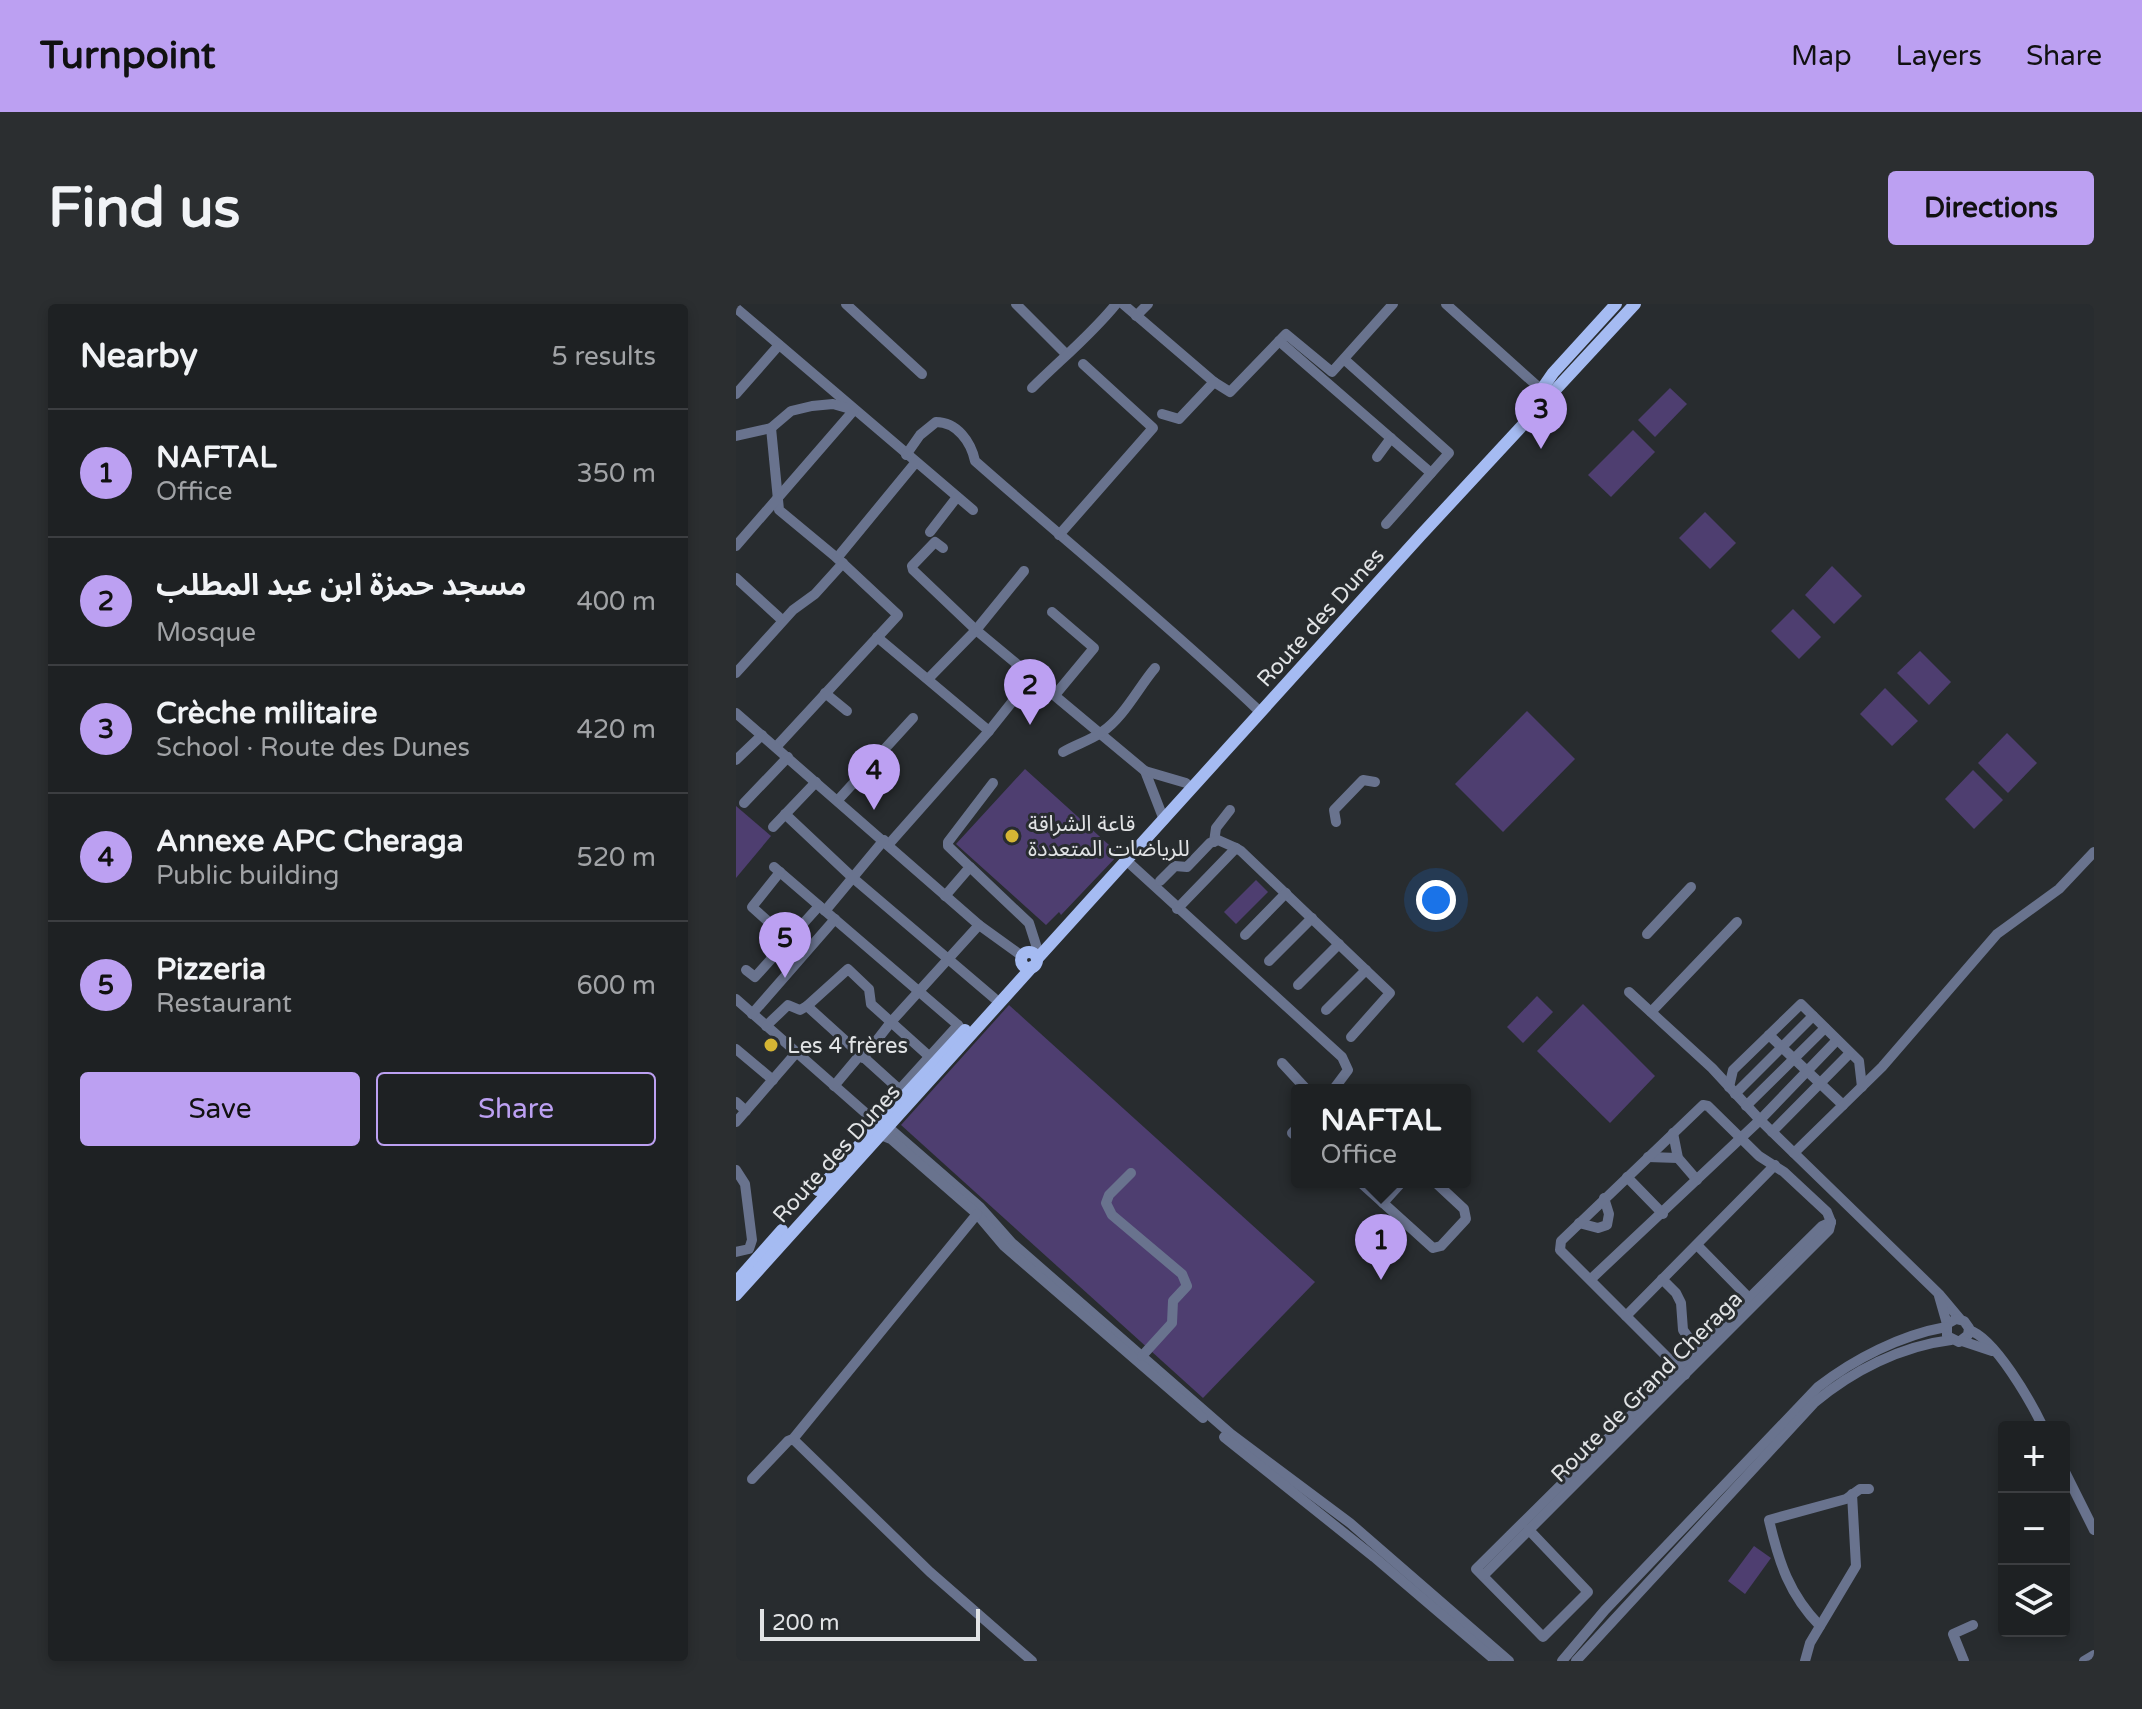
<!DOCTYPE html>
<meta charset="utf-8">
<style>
:root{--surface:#1e2123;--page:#2b2e30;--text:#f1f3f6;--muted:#a1a3a6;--line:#3c3e41;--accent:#bca0f2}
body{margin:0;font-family:"Varela Round","Noto Sans Arabic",sans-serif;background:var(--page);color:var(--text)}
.controls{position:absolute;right:24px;bottom:24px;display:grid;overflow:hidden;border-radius:8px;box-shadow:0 4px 12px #0003}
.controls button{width:72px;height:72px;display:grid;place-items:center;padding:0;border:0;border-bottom:2px solid var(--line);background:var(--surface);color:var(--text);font:40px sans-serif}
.scale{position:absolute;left:24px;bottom:20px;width:220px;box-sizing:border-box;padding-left:8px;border:4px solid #e1e3e5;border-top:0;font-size:22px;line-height:28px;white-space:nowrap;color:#e1e3e5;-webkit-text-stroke:6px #282c2f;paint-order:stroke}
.you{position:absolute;left:700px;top:596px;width:28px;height:28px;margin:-20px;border:6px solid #fff;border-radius:50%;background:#1a73e8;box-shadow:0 0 0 12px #1a73e833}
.badge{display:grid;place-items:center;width:52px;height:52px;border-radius:50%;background:var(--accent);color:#111;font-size:26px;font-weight:700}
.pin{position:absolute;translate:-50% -66px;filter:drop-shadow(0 2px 4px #0008)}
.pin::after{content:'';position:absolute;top:42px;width:28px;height:24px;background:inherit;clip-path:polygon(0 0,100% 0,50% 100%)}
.popup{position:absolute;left:555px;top:780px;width:180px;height:104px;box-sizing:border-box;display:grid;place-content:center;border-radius:8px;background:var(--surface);filter:drop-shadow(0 2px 6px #0005);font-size:26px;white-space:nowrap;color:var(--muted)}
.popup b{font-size:30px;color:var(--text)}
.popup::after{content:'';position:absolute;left:50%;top:100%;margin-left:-16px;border:16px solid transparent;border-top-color:var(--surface)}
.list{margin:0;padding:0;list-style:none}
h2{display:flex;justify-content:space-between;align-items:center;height:104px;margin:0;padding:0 32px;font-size:34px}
h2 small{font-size:26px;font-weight:400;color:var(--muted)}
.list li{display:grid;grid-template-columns:52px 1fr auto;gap:24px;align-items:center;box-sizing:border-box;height:128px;padding:0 32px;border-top:2px solid var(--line)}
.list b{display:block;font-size:30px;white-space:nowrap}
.list p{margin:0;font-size:26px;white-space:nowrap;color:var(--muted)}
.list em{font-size:26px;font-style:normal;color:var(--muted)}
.actions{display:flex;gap:16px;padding:24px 32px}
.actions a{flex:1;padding:18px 0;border:2px solid var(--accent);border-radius:8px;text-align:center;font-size:28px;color:var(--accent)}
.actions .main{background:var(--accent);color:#111}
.icon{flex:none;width:44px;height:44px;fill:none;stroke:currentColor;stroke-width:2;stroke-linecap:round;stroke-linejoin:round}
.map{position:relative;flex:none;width:1358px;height:1357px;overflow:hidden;border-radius:8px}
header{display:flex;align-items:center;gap:48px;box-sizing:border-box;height:112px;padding:0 40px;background:var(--accent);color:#111}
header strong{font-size:38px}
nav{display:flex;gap:44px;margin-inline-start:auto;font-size:28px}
.intro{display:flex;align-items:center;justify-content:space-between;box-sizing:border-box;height:192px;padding:0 48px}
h1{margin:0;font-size:56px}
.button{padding:20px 36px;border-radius:8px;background:var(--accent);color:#111;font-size:28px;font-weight:700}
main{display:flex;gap:48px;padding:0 48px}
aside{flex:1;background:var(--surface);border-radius:8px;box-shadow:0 4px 12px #0003}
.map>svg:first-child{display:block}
</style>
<header>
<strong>Turnpoint</strong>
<nav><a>Map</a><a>Layers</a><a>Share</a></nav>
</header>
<div class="intro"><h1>Find us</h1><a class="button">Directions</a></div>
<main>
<aside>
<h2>Nearby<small>5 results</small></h2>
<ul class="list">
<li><span class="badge">1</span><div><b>NAFTAL</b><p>Office</p></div><em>350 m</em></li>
<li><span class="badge">2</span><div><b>مسجد حمزة ابن عبد المطلب</b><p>Mosque</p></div><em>400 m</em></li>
<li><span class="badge">3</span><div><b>Crèche militaire</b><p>School · Route des Dunes</p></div><em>420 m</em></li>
<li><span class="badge">4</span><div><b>Annexe APC Cheraga</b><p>Public building</p></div><em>520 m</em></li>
<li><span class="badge">5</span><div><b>Pizzeria</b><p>Restaurant</p></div><em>600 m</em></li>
</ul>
<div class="actions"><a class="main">Save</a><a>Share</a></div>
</aside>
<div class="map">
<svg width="1358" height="1357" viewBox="0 0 1358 1357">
<rect width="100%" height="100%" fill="#282c2f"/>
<g fill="#4e3e70">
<path d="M934,84L951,100L919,133L902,116Z"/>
<path d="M897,126L919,148L875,193L852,171Z"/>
<path d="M969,208L1000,239L974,265L943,234Z"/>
<path d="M1096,262L1126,292L1098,320L1069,291Z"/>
<path d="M1057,305L1085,333L1063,355L1035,327Z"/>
<path d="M1184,347L1215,378L1193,401L1161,369Z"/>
<path d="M1149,384L1182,417L1156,442L1124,410Z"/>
<path d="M791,407L839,455L767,528L719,480Z"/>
<path d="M1271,429L1301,459L1272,489L1242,459Z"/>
<path d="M289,465L383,550L325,611L323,608L310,621L220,540Z"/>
<path d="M1237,466L1267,496L1238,525L1209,495Z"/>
<path d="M0,502L35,532L0,574Z"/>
<path d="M520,576L532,588L500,620L488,608Z"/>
<path d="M801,692L817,708L787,739L771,723Z"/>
<path d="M847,700L919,772L874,819L801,747Z"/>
<path d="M273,701L579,978L467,1094L165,821Z"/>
<path d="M1018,1242L1035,1254L1009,1290L992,1277Z"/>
</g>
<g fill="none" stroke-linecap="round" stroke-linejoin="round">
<g stroke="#69738e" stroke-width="10">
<path d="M110,0L186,70"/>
<path d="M280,0L330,50"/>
<path d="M387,0L478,78L494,88L550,30L596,68L657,0"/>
<path d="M710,0L809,89"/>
<path d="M0,4L237,206"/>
<path d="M400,12L412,0"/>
<path d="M543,37L695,169"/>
<path d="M609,56L713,149L650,220"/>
<path d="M296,84C324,56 355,31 380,0"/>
<path d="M0,90L43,41"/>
<path d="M426,110L443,115L478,78"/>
<path d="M35,124L43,206L101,254L162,311L40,443"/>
<path d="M0,132L35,124L55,107L76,102L97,100L118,106L0,242"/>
<path d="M170,151L184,131L200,118C221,118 235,138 239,157C332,239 429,318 520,404"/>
<path d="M641,153L655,134"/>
<path d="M194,228L221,193"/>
<path d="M323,231L417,124L347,60"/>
<path d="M207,244L199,238L176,262L177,266L240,326L409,467L428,516"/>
<path d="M101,254L180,158"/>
<path d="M0,274L46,316"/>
<path d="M316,308L358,344L319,391"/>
<path d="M141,333L253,427"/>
<path d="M0,369L57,306L79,290L107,259"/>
<path d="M193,374L240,326L288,267"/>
<path d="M89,389L111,407"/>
<path d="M0,409L243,621L286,652"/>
<path d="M327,448C339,441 355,436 366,428C388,413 402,384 419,364"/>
<path d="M0,456L26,431"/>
<path d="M409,467L450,479"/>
<path d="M102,496L177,414"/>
<path d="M8,499L52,453"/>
<path d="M49,510L117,574L258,694"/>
<path d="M600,518L598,506L627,476L639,478"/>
<path d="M37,523L80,478"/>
<path d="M478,538L480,524L494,506"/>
<path d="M153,540L253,427L296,373"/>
<path d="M391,557L606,753L612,766L597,786"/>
<path d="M38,563L222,721"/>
<path d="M234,563L293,619L301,644"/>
<path d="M44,568L16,603L53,636"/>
<path d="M424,577L439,562L451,563L474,539L482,536L500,544"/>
<path d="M209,592L234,563L212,542V538L257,479"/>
<path d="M441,605L500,544L505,547L654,689L615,733"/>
<path d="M89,607L148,536"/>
<path d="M911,630L955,583"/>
<path d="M509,631L550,589"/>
<path d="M533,657L576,614"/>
<path d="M10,666L19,673L83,602"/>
<path d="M562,681L603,640"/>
<path d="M893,688L976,764L1024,816L1203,990L1224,1015"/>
<path d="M0,695L142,820"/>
<path d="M71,702L165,787"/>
<path d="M590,706L630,666"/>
<path d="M915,708L1001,618"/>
<path d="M16,710L99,615"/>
<path d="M30,722L52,701L64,706L71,702L112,665L133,685L135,700L195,754"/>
<path d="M1033,731L1107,801"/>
<path d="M0,745L37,776"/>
<path d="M127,754L155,718L243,621"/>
<path d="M546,759L571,786"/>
<path d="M98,782L124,751"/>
<path d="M993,783L997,766L1065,700L1123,757L1126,783"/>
<path d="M999,790L1077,712"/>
<path d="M0,798L10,807"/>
<path d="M1010,802L1089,724"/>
<path d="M136,816L222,721L226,726"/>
<path d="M0,818L60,749"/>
<path d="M152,823L244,903L276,939L495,1130L614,1219L773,1357"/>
<path d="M561,824L556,829L561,833"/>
<path d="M1036,828L1114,749"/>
<path d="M937,829L942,854L961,876"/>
<path d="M145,831L155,835L241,910L268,942L467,1114"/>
<path d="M1058,849L1146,763L1261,630L1323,585L1358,548"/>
<path d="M912,853L942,854"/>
<path d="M0,866L9,880L16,936L13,945L0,948"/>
<path d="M395,869L373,891L370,899L376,911L446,970L451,982L437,997L436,1019L406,1052"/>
<path d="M891,873L927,910"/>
<path d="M624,878L697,944L705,942L730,915L728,905L699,878"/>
<path d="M647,899L666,878"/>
<path d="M843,919L862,924L871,921L873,910L868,894"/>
<path d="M961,941L1013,994"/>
<path d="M855,975L1024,816L1101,736"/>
<path d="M926,975L940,989L945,999L947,1026L961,1045"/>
<path d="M1203,992L1211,1020V1032L1223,1038L1232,1031L1233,1024L1228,1017L1220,1015L1211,1020"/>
<path d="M890,1012L1039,861"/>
<path d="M1233,1026C1259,1034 1295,1098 1307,1123"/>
<path d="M1226,1037L1256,1047"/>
<path d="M949,1071L824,946L825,937L967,801L972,802L1023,852L1048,868L1091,908L1095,918"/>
<path d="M488,1133L638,1253L760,1357"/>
<path d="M57,1135L194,1268L296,1357"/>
<path d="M1328,1166L1358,1226"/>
<path d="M16,1175L52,1137L57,1135L241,910"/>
<path d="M793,1226L852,1288L807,1333L740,1265L1086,922L1095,918"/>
<path d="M748,1271L1093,926L1095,918"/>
<path d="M1084,1322C1053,1290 1043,1259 1033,1216L1110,1195L1124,1185H1133"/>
<path d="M826,1357L869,1306L1082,1083C1118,1055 1165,1031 1210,1023"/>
<path d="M840,1357L1078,1099C1116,1067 1165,1042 1215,1036"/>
<path d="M1069,1357L1074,1339L1120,1262L1116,1190"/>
<path d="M1228,1357L1217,1330L1237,1321"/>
<path d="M1348,1357L1358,1351"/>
</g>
<g stroke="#a5bbf2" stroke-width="12">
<path d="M797,98L817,69L880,0"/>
<circle cx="293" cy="656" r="8"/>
<path d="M301,655L684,232L899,0"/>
<path d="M82,886L229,726"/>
<path d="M0,978L46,926"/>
<path d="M0,991L296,663"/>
</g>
</g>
<g fill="#d5b534" stroke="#282c2f" stroke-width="3">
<circle cx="276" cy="532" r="8"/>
<circle cx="35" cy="741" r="8"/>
</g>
<g text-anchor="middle" stroke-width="6" stroke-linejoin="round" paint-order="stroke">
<g font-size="22" fill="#e1e3e5" stroke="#282c2f">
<text transform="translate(584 313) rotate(-48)" y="8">Route des Dunes</text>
<text transform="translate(100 849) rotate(-48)" y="8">Route des Dunes</text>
<text transform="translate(910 1082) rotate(-45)" y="8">Route de Grand Cheraga</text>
</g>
<g font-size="22" fill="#e1e3e5" stroke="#282c2f" text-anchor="start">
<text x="292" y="527">قاعة الشراقة<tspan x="292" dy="25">للرياضات المتعددة</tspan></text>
<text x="51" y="749">Les 4 frères</text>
</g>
</g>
</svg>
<div class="controls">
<button>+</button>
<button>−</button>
<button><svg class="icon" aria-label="layers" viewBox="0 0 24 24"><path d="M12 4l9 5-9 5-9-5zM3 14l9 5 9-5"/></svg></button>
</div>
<div class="scale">200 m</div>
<div class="you"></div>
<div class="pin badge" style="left:645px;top:976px">1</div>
<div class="popup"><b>NAFTAL</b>Office</div>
<div class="pin badge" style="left:294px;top:421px">2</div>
<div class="pin badge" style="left:805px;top:145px">3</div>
<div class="pin badge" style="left:138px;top:506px">4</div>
<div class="pin badge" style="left:49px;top:674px">5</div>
</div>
</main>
